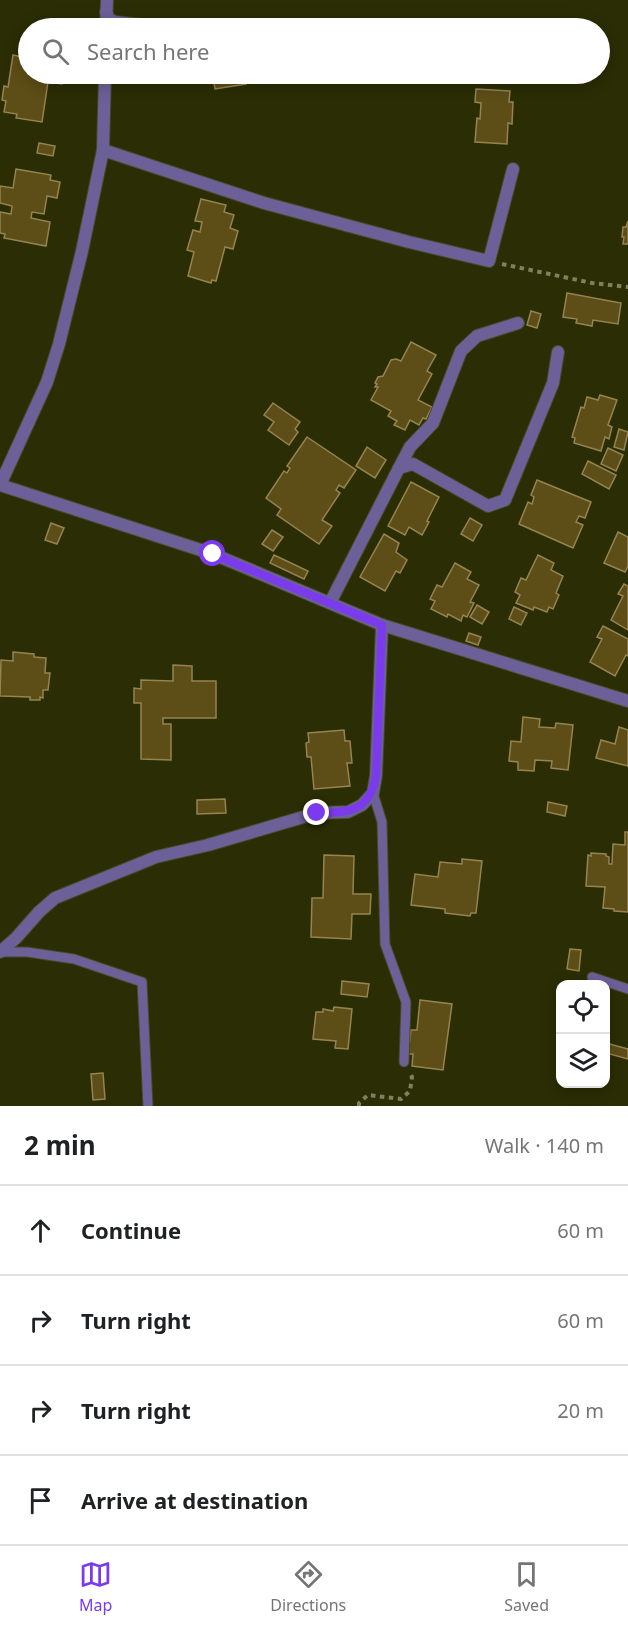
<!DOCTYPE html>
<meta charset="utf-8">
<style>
:root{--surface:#fff;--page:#f6f6f6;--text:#202124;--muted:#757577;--line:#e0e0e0;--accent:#7c3aed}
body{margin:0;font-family:"Noto Sans",sans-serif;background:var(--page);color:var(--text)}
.controls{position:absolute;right:18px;bottom:18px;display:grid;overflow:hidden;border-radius:12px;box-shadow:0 3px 15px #0003}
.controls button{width:54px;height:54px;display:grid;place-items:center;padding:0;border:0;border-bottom:2px solid var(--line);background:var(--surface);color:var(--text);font:30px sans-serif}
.stop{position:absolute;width:18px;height:18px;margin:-14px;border:4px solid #7c3aed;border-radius:50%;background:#fff}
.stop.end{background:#7c3aed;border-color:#fff;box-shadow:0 2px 6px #0008}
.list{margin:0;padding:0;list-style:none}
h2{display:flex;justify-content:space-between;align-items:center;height:78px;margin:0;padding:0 24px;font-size:26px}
h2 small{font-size:20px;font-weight:400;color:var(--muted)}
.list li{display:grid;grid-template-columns:39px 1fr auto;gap:18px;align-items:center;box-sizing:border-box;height:90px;padding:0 24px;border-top:2px solid var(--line)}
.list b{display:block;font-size:22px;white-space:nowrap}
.list em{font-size:20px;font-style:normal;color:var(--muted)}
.icon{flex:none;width:33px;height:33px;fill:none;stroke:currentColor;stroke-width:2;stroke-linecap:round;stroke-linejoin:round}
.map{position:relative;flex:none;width:628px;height:1106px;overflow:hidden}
.search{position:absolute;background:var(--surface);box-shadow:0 3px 15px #0003;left:18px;right:18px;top:18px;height:66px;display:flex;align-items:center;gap:15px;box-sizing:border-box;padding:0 21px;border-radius:33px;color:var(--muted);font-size:22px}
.sheet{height:438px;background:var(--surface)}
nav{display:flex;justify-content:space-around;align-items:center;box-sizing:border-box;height:84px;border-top:2px solid var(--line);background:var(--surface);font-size:16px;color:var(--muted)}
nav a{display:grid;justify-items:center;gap:3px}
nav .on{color:var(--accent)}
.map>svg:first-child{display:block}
</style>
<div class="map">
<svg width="628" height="1106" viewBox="0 0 628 1106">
<rect width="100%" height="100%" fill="#2b2d04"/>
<g fill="#5d4d17" stroke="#958450" stroke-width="1.5">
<path d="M13,55L28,58V74H63L62,84L48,82L42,122L16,118L17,114L4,112L6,101L2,100L4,86L8,87Z"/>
<path d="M236,74H245L246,84L215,89L213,77Z"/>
<path d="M476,89L510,91L509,102H513L512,124L508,123L507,144L475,142L477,118L480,119L481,103L475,102Z"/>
<path d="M39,143L55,146L53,156L37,153Z"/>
<path d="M16,169L51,175L50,180L60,182L57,198L47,196L44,214L32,212L31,218L50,222L46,246L4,238L5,234L0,233V212L11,214L12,206L0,203V186L13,188Z"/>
<path d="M201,199L226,205L224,212L234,215L230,228L238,231L233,249L225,247L216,281L212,280L211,283L188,276L194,252L187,250L193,230L200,232L202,222L195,221Z"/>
<path d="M628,221V244H623L624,237H622L623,227H626Z"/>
<path d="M567,293L621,303L618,324L593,320L592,326L576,323L577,319L563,317Z"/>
<path d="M531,311L541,314L537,328L527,325Z"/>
<path d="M411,342L436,355L427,371L432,374L418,400L432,407L426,419L423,418L419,425L410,420L405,430L394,425L397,421L388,416L391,411L371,400L378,387H375L377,384L375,383L378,377L383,376L391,360L396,359L401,361Z"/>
<path d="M600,395L617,400L608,425L612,427L609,439L605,437L601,451L574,443L575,438L572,437L581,407L584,408L587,397L598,400Z"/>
<path d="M273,403L300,422L295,429L298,432L289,445L268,430L274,422L264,415Z"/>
<path d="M619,429L628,432L624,450L614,447Z"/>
<path d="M307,437L356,470L344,488L339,485L336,490L340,493L322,520L332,526L319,544L277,515L281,509L266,498L284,471L287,473L290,468L287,466Z"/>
<path d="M367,447L386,460L375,478L356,466Z"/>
<path d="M608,448L623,455L616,471L601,464Z"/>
<path d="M588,461L616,475L609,489L582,474Z"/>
<path d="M537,480L591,502L585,518L579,516L576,522L583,525L573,548L519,524L528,502L532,504L534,497L531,495Z"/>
<path d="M411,482L439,497L427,521L429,522L422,535L409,527L405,535L388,526Z"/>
<path d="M470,518L482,525L473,541L461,534Z"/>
<path d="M51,523L64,528L57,544L45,540Z"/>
<path d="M272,530L283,537L273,551L262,544Z"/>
<path d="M618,532L628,537V566L625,572L604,563Z"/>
<path d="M384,534L399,543L396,552L407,560L400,573L396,571L385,591L360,577Z"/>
<path d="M274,555L308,571L304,579L270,563Z"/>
<path d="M538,555L554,563L551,570L563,576L556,593L559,595L553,609L549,607L547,612L534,607L533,610L516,603L520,595L515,592L521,578L526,580Z"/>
<path d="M455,563L471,572L467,579L479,585L470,602L474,603L467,617L463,615L461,621L448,614L447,617L431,609L435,601L430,599L437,585L442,587Z"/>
<path d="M624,584L628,586V630L611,620L623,596L618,594Z"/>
<path d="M477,605L489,612L482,624L470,617Z"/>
<path d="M514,607L527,613L521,625L509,619Z"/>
<path d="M603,626L628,639V656L626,655L615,676L590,662L602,639L597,637Z"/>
<path d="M469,633L481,637L478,645L466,641Z"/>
<path d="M13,652L34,654V657L46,658L45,673H50L48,690H43V698L40,697V700H30V697L0,696L1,660L13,661Z"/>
<path d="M173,665L192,666V681H216V718H163V724H171V760L141,759V703H134V688L141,689V680L173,681Z"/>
<path d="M523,717L540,719L539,727L555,728L556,723L573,725L568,770L551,768L552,761L535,760L534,771L518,770V762L509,761L511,741L521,742Z"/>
<path d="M619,727L628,730V766L596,758L601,740L615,744Z"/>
<path d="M344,730L345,741H350L352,763H347L350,786L314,789L311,757H307L306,743L309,742L308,733Z"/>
<path d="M225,799L226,813L197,814V800Z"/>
<path d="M548,802L567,806L565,816L547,812Z"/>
<path d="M625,832H628V912L614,911V909L603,908L605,887L586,886L588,855L591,856V853L606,854V856L609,857V864H612L613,844L625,845Z"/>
<path d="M324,855L354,856L353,894H371L370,914H352L351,939L311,937L312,898H323Z"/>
<path d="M462,859L482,861L476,913H471L470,916L445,913V909L411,905L415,874L438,877L440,862L462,864Z"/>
<path d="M570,949L581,950L579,971L567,969Z"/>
<path d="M342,981L369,984L367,997L341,994Z"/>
<path d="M420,1000L452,1004L443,1070L412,1066L413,1054H408L411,1030H417Z"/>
<path d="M334,1007L352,1009L348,1049L335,1048L336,1041L313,1039L316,1012H323V1009L333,1011Z"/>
<path d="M606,1043L628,1049V1059L606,1053Z"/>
<path d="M103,1073L105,1099L93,1100L91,1074Z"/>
</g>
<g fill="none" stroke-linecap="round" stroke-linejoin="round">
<g stroke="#474923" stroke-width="11">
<g id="service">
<path d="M373,793L382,822L385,944L406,1002L404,1062"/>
<path d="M0,952H27L74,959L142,982L148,1106"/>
<path d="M592,977L628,989"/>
</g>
</g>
<g stroke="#474923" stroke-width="14">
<g id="minor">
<path d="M106,12L109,19L115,22L168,28"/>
<path d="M106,28L107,0"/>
<path d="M103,150L264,203L409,242L489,261L513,169"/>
<path d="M399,468L410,447L433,423L461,351L477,336L518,323"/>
<path d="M0,485L213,554L382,625L628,701"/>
<path d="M0,485L47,382L59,344L82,251L103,150L105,74"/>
<path d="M330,603L399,468L413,464L488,506L505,500L553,383L558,352"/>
<path d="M0,952L16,938L39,912L55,898L156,857L208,845L317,813L348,812L362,805L373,793L376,776L382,625"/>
</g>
</g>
<g stroke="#7e815e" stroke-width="4" stroke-dasharray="4.5 4.5" stroke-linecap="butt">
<path d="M502,264L592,283L628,287"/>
<path d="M359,1106V1103L368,1095L401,1099L410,1091L412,1077L410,1073"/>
</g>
<use href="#service" stroke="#6c6098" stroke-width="9"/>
<use href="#minor" stroke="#6c6098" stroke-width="12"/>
</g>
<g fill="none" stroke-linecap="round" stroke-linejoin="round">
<path stroke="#7c3aed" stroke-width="8" d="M213,554L382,625L376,776C369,813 349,812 317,813"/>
</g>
</svg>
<div class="controls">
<button><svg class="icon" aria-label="locate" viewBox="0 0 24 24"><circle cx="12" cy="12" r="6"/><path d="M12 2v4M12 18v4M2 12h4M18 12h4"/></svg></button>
<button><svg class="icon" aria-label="layers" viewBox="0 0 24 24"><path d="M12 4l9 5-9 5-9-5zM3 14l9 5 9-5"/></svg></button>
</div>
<div class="stop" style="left:213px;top:554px"></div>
<div class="stop end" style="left:317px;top:813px"></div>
<div class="search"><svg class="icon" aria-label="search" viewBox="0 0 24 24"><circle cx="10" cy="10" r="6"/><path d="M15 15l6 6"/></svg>Search here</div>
</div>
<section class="sheet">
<h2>2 min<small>Walk · 140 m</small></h2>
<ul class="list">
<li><svg class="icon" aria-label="ahead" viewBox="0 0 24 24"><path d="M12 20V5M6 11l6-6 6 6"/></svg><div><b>Continue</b></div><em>60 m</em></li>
<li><svg class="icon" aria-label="right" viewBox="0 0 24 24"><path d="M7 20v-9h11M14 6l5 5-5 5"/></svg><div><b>Turn right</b></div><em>60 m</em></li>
<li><svg class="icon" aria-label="right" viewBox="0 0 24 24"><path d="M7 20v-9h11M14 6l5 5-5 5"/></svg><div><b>Turn right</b></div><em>20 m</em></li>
<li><svg class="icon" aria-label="arrive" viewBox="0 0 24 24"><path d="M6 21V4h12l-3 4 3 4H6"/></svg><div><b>Arrive at destination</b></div></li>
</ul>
</section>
<nav>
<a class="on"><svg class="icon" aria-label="map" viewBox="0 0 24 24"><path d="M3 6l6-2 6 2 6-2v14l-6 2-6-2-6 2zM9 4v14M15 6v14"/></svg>Map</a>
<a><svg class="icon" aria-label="directions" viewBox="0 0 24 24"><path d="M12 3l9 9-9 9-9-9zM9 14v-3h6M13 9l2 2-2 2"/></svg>Directions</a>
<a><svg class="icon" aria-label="saved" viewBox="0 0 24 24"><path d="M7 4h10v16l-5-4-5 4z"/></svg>Saved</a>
</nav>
